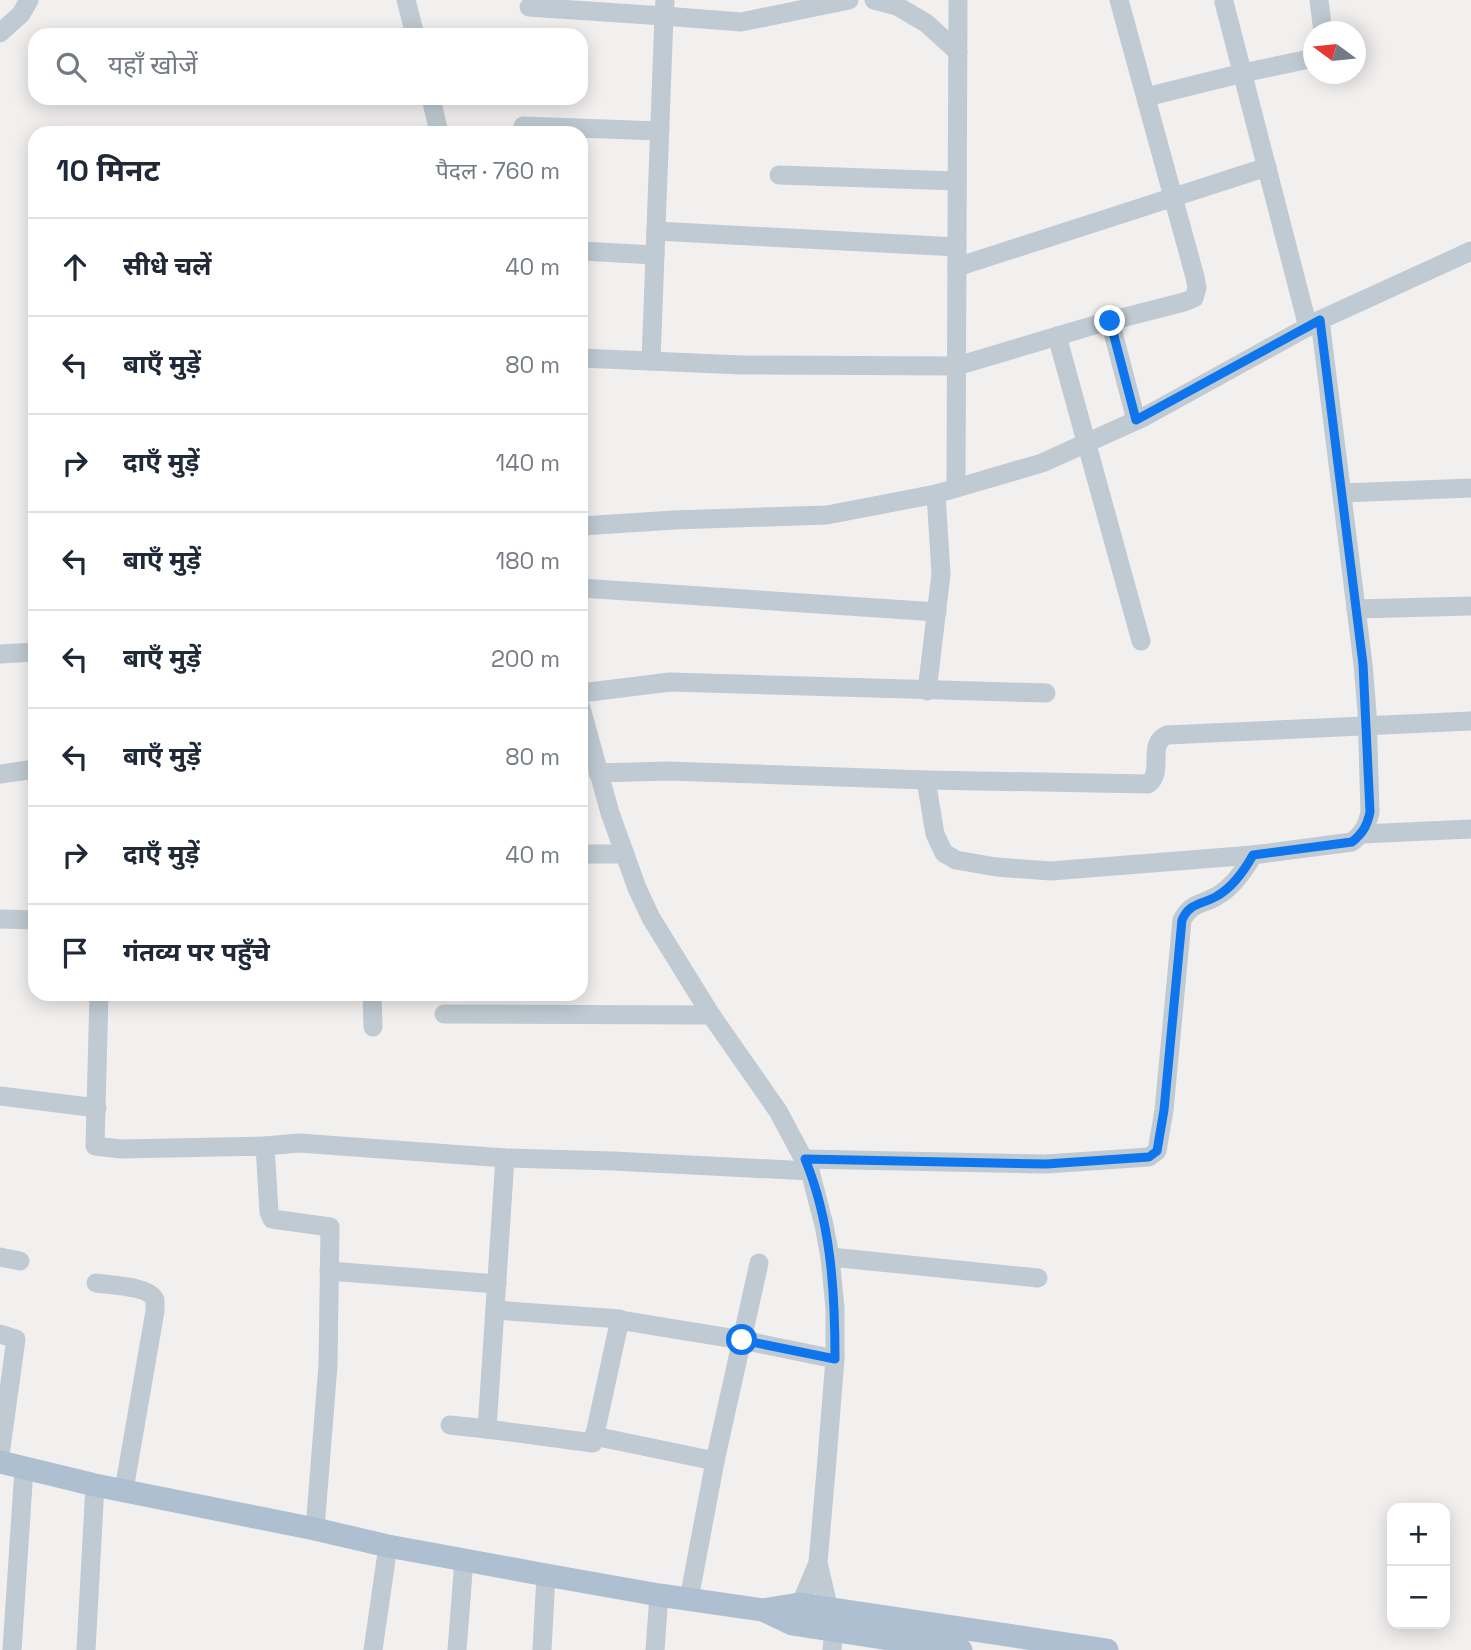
<!DOCTYPE html>
<html lang="hi">
<meta charset="utf-8">
<style>
:root{--surface:#fff;--page:#f2f2f3;--text:#1f2937;--muted:#747a83;--line:#e0e1e3}
body{margin:0;font-family:"Space Grotesk","Noto Sans Devanagari",sans-serif;background:var(--page);color:var(--text)}
.controls{position:absolute;right:21px;bottom:21px;display:grid;overflow:hidden;border-radius:14px;box-shadow:0 4px 18px #0003}
.controls button{width:63px;height:63px;display:grid;place-items:center;padding:0;border:0;border-bottom:2px solid var(--line);background:var(--surface);color:var(--text);font:35px sans-serif}
.compass{position:absolute;left:1303px;top:21px;width:63px;height:63px;border-radius:50%;background:var(--surface);box-shadow:0 4px 18px #0003;rotate:285deg}
.stop{position:absolute;width:21px;height:21px;margin:-16px;border:5px solid #0e75ec;border-radius:50%;background:#fff}
.stop.end{background:#0e75ec;border-color:#fff;box-shadow:0 2px 7px #0008}
.list{margin:0;padding:0;list-style:none}
h2{display:flex;justify-content:space-between;align-items:center;height:91px;margin:0;padding:0 28px;font-size:30px}
h2 small{font-size:23px;font-weight:400;color:var(--muted)}
.list li{display:grid;grid-template-columns:46px 1fr auto;gap:21px;align-items:center;box-sizing:border-box;height:98px;padding:0 28px;border-top:2px solid var(--line)}
.list b{display:block;font-size:26px;white-space:nowrap}
.list em{font-size:23px;font-style:normal;color:var(--muted)}
.icon{flex:none;width:38px;height:38px;fill:none;stroke:currentColor;stroke-width:2;stroke-linecap:round;stroke-linejoin:round}
.map{position:relative;flex:none;width:1471px;height:1650px;overflow:hidden}
.search{position:absolute;background:var(--surface);box-shadow:0 4px 18px #0003;left:28px;top:28px;width:560px;height:77px;display:flex;align-items:center;gap:18px;box-sizing:border-box;padding:0 24px;border-radius:21px;color:var(--muted);font-size:26px}
.panel{position:absolute;background:var(--surface);box-shadow:0 4px 18px #0003;left:28px;top:126px;width:560px;height:875px;border-radius:21px}
.map>svg:first-child{display:block}
</style>
<div class="map">
<svg width="1471" height="1650" viewBox="0 0 1471 1650">
<rect width="100%" height="100%" fill="#f2efef"/>
<g fill="none" stroke-linecap="round" stroke-linejoin="round">
<g stroke="#bfcad2" stroke-width="19">
<path d="M406,0L415,35"/>
<path d="M665,0L664,16L741,22L849,0"/>
<path d="M874,0L897,6L926,23L958,52"/>
<path d="M1319,0L1323,32"/>
<path d="M1224,2L1308,327"/>
<path d="M529,7L664,16L651,361"/>
<path d="M0,33L21,14L29,0"/>
<path d="M1146,97L1243,73L1314,58"/>
<path d="M431,98L439,133"/>
<path d="M523,126L660,131"/>
<path d="M779,175L957,181"/>
<path d="M656,231L957,247"/>
<path d="M581,251L655,255"/>
<path d="M957,267L1267,167"/>
<path d="M1110,321L1136,420"/>
<path d="M1057,336L1141,641"/>
<path d="M581,358L741,365L957,366L1098,324L1184,302L1194,298L1197,288L1195,277L1119,0"/>
<path d="M956,488L958,0"/>
<path d="M1342,493L1471,488"/>
<path d="M581,526L674,520L827,515L936,494L1042,463L1144,417L1320,320"/>
<path d="M581,588L937,612"/>
<path d="M1356,609L1471,606"/>
<path d="M0,654L35,652"/>
<path d="M927,691L941,574L936,494"/>
<path d="M581,693L670,682L1046,693"/>
<path d="M581,708L610,813L637,888L651,918L711,1015L778,1111L810,1171L824,1225L830,1257L835,1308V1359L826,1471L818,1563L795,1617"/>
<path d="M598,773L668,771L926,780L935,834L944,853L956,860L996,867L1051,871L1253,855"/>
<path d="M0,774L35,769"/>
<path d="M926,780L1148,784C1165,772 1146,744 1167,735L1471,721"/>
<path d="M1362,834L1471,829"/>
<path d="M581,854H625"/>
<path d="M0,919L35,920"/>
<path d="M99,994L95,1146L121,1149L265,1146L269,1212L272,1219L330,1227L328,1365L315,1529"/>
<path d="M372,994L373,1027"/>
<path d="M444,1014L711,1015"/>
<path d="M0,1096L97,1108"/>
<path d="M265,1146L299,1143L505,1158L613,1161L810,1171"/>
<path d="M805,1159L1046,1164L1149,1157L1157,1151L1164,1110L1182,920C1191,902 1202,905 1217,896C1233,887 1244,871 1253,855L1352,842C1363,833 1367,826 1370,812L1367,712L1363,664L1320,320L1471,251"/>
<path d="M0,1257L20,1261"/>
<path d="M830,1257L1038,1278"/>
<path d="M329,1271L497,1284"/>
<path d="M96,1283C109,1285 150,1286 155,1300C155,1300 155,1310 155,1311L124,1490"/>
<path d="M619,1320L742,1340L835,1359"/>
<path d="M0,1334L16,1339L0,1455"/>
<path d="M450,1425L487,1429L505,1158"/>
<path d="M487,1429L593,1443L620,1319L495,1310"/>
<path d="M594,1436L715,1461L689,1599"/>
<path d="M715,1461L759,1263"/>
<path d="M818,1563L834,1631L832,1650"/>
<path d="M12,1650L24,1469"/>
<path d="M86,1650L95,1485"/>
<path d="M373,1650L388,1546"/>
<path d="M457,1650L464,1560"/>
<path d="M542,1650L546,1575"/>
<path d="M655,1650L659,1595"/>
</g>
<g stroke="#adbfd0" stroke-width="23">
<path d="M0,1462L95,1485L315,1529L388,1546L546,1575L659,1595L763,1610L799,1604L1107,1650"/>
<path d="M763,1610L792,1624L961,1650"/>
</g>
</g>
<g fill="none" stroke-linecap="round" stroke-linejoin="round">
<path stroke="#0e75ec" stroke-width="9" d="M742,1340L835,1359C835,1291 831,1222 805,1159L1046,1164L1149,1157L1157,1151L1164,1110L1182,920C1190,902 1202,905 1217,896C1233,887 1244,871 1253,855L1352,842C1363,833 1367,826 1370,812L1363,664L1320,320L1136,420L1110,321"/>
</g>
</svg>
<div class="controls">
<button>+</button>
<button>−</button>
</div>
<svg class="compass" viewBox="-18 -18 36 36"><path d="M0-13l5 13h-10z" fill="#e53935"/><path d="M0 13l5-13h-10z" fill="#747a83"/></svg>
<div class="stop" style="left:742px;top:1340px"></div>
<div class="stop end" style="left:1110px;top:321px"></div>
<div class="search"><svg class="icon" aria-label="search" viewBox="0 0 24 24"><circle cx="10" cy="10" r="6"/><path d="M15 15l6 6"/></svg>यहाँ खोजें</div>
<section class="panel">
<h2>10 मिनट<small>पैदल · 760 m</small></h2>
<ul class="list">
<li><svg class="icon" aria-label="ahead" viewBox="0 0 24 24"><path d="M12 20V5M6 11l6-6 6 6"/></svg><div><b>सीधे चलें</b></div><em>40 m</em></li>
<li><svg class="icon" aria-label="left" viewBox="0 0 24 24"><path d="M17 20v-9H6M10 6l-5 5 5 5"/></svg><div><b>बाएँ मुड़ें</b></div><em>80 m</em></li>
<li><svg class="icon" aria-label="right" viewBox="0 0 24 24"><path d="M7 20v-9h11M14 6l5 5-5 5"/></svg><div><b>दाएँ मुड़ें</b></div><em>140 m</em></li>
<li><svg class="icon" aria-label="left" viewBox="0 0 24 24"><path d="M17 20v-9H6M10 6l-5 5 5 5"/></svg><div><b>बाएँ मुड़ें</b></div><em>180 m</em></li>
<li><svg class="icon" aria-label="left" viewBox="0 0 24 24"><path d="M17 20v-9H6M10 6l-5 5 5 5"/></svg><div><b>बाएँ मुड़ें</b></div><em>200 m</em></li>
<li><svg class="icon" aria-label="left" viewBox="0 0 24 24"><path d="M17 20v-9H6M10 6l-5 5 5 5"/></svg><div><b>बाएँ मुड़ें</b></div><em>80 m</em></li>
<li><svg class="icon" aria-label="right" viewBox="0 0 24 24"><path d="M7 20v-9h11M14 6l5 5-5 5"/></svg><div><b>दाएँ मुड़ें</b></div><em>40 m</em></li>
<li><svg class="icon" aria-label="arrive" viewBox="0 0 24 24"><path d="M6 21V4h12l-3 4 3 4H6"/></svg><div><b>गंतव्य पर पहुँचे</b></div></li>
</ul>
</section>
</div>
